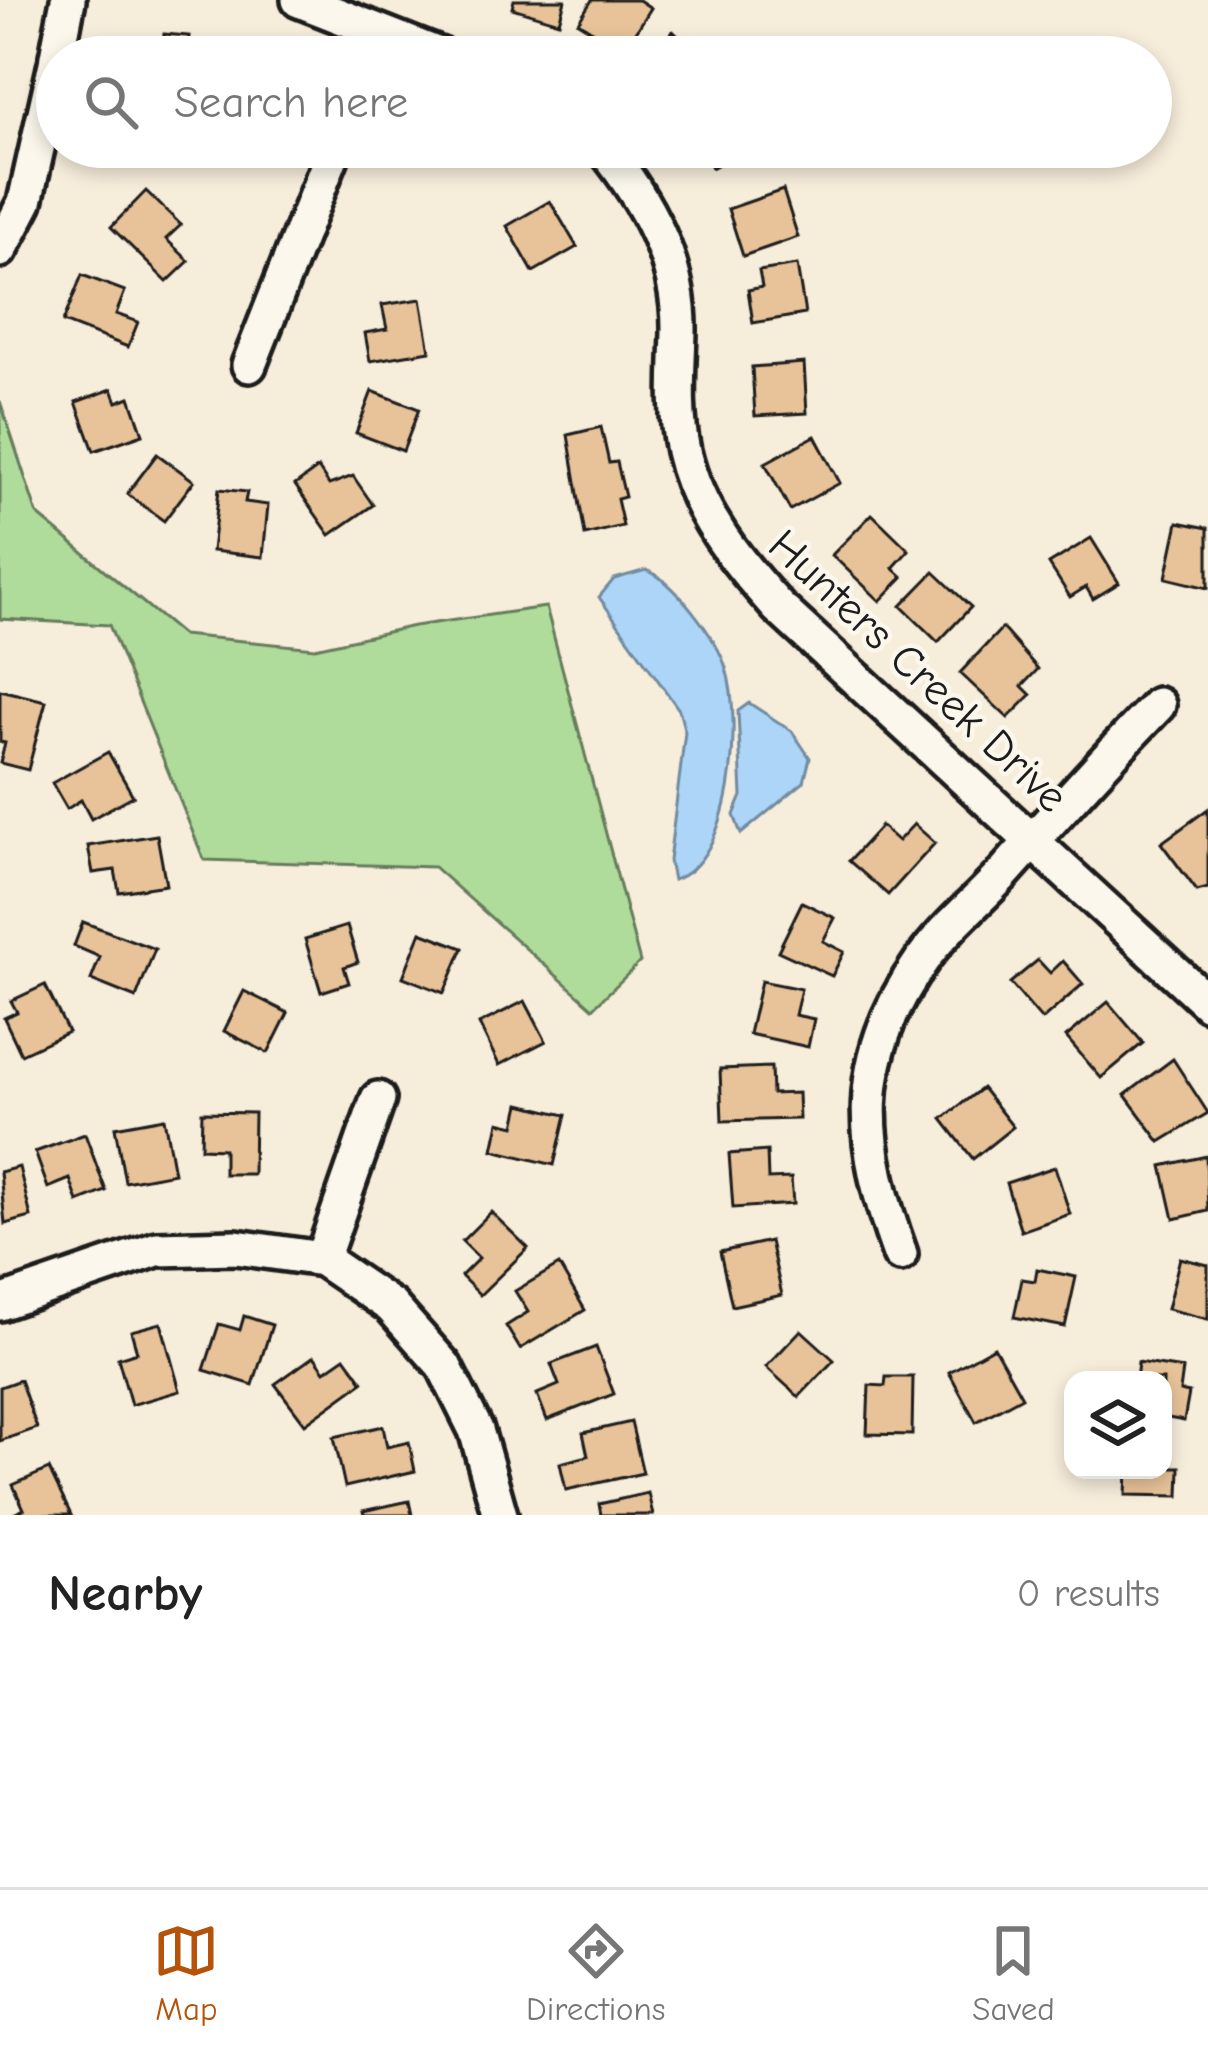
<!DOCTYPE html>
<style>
:root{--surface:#fff;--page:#f2f2f2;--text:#222;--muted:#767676;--line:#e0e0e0;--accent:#b45309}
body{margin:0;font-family:"Comic Neue",sans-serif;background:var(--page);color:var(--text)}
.controls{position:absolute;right:36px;bottom:36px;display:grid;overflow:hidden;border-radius:24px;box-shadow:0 6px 18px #0003}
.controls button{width:108px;height:108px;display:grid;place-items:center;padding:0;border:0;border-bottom:3px solid var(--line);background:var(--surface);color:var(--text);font:60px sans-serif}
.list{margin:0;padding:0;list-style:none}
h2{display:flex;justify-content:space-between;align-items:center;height:156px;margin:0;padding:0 48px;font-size:51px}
h2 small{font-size:39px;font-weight:400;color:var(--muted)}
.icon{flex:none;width:66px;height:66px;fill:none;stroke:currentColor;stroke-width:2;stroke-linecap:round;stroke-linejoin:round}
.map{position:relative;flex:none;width:1208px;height:1515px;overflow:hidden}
.search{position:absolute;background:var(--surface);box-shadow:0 6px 18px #0003;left:36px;right:36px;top:36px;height:132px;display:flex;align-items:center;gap:30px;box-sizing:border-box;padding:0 42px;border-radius:66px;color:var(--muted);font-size:45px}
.sheet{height:372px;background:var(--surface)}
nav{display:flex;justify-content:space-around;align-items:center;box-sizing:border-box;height:168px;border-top:3px solid var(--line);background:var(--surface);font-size:33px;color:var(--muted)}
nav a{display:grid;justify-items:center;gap:6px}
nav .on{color:var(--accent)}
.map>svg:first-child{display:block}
</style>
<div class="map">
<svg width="1208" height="1515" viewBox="0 0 1208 1515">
<rect width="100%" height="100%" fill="#f7eddb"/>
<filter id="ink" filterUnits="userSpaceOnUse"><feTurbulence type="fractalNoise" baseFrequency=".00833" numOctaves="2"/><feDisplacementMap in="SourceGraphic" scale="24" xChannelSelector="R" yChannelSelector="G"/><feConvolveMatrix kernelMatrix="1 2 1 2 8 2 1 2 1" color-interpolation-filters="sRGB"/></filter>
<g filter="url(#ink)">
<path fill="#afdc9b" stroke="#667c5c" stroke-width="3" d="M0,401L37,514L182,635L315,648L414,626L546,607L640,962L593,1008L434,867L204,860L109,625L0,619Z"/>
<g fill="#acd5f7" stroke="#728b9f" stroke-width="3">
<path d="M646,570C674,580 717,639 726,668C742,719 734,862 673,880L669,861L685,732L679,710L599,597L614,579Z"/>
<path d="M749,703L792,731L810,758L804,782L741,834L734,815L742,796L738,711Z"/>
</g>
<g fill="#e8c399" stroke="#1c1c1c" stroke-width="3">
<path d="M514,0H565L559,22L512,8Z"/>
<path d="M592,0H639L651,8L624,51L578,22Z"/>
<path d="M673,31L699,57H646Z"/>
<path d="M164,34L189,36L187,57H135L136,44L163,47Z"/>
<path d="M700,147H747L712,168Z"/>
<path d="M783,190L798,237L743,256L728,209Z"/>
<path d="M146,191L181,225L166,239L189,261L167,282L111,227Z"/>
<path d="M550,201L577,247L533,272L507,226Z"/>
<path d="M797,265L805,314L753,323L748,290L762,287L759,271Z"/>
<path d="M82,275L125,291L116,314L138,322L128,347L63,322Z"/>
<path d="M421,299L430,351L370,361L365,333L387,329L382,305Z"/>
<path d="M804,363L807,413L755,416L752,367Z"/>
<path d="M112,389L117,402L130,397L143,434L94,451L76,402Z"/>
<path d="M372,391L419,409L403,451L356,433Z"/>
<path d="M601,427L609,463L617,462L625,497L617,499L623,526L585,535L568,435Z"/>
<path d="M815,436L840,483L790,510L765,463Z"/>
<path d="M157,454L194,481L164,521L127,494Z"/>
<path d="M318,468L329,485L353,476L373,505L330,535L295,485Z"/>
<path d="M219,489L247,492L245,502L268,505L263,557L212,551Z"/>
<path d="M872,514L909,550L893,568L903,577L880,601L832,555Z"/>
<path d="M1178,522L1208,528V588L1166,578Z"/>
<path d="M1091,538L1119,583L1093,599L1086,587L1070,597L1049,564Z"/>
<path d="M934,572L971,607L938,642L901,606Z"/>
<path d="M1002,628L1038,669L1022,686L1031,695L1008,718L960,673Z"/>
<path d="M0,690L46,701L28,770L0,763L5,743L0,742Z"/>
<path d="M108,752L133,796L91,819L81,800L67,809L52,783Z"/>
<path d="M1208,809V888L1197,891L1161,843Z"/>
<path d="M914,824L935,843L888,895L849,861L881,826L898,841Z"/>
<path d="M157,835L166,885L119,892L115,870L93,873L88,846Z"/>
<path d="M802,902L835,918L823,941L844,952L832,976L778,951Z"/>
<path d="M83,922L155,949L136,998L91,980L100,957L74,946Z"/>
<path d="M347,926L358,962L344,967L349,983L321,992L305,939Z"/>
<path d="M421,932L463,948L444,993L403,977Z"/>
<path d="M1038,960L1050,973L1063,961L1083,984L1042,1020L1010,983Z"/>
<path d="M761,981L801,989L795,1015L814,1019L808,1047L749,1034Z"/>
<path d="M45,985L68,1032L21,1054L4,1018L17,1012L11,1001Z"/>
<path d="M244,991L288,1013L268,1053L224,1031Z"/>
<path d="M525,1001L546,1041L499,1065L479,1024Z"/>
<path d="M1108,1002L1143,1043L1101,1078L1066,1037Z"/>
<path d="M1173,1059L1208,1113L1160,1142L1125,1095Z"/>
<path d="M771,1067L772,1094L798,1093L799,1119L722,1121L720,1069Z"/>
<path d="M982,1088L1013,1127L973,1159L942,1119Z"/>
<path d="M520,1104L566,1115L554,1165L493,1150L499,1122L515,1126Z"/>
<path d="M202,1112L254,1113L253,1174H224V1149L201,1148Z"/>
<path d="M164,1118L174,1173L125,1182L115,1127Z"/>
<path d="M85,1134L106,1191L78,1202L70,1179L48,1188L35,1152Z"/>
<path d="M767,1151L768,1179L791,1178L793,1204L733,1208L729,1154Z"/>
<path d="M1206,1156L1208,1211L1174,1219L1162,1166Z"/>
<path d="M19,1167L31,1217L5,1224L0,1172Z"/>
<path d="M1055,1167L1070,1214L1021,1231L1006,1183Z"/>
<path d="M491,1212L528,1248L480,1295L461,1276L479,1258L462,1241Z"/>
<path d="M770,1241L782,1295L732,1306L720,1252Z"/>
<path d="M1180,1258L1208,1265V1319L1167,1309Z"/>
<path d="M559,1265L585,1310L520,1349L506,1326L528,1312L515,1291Z"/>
<path d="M1037,1269L1076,1277L1065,1327L1014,1317L1022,1279L1035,1281Z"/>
<path d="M244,1316L272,1325L253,1385L204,1370L219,1324L240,1330Z"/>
<path d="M161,1323L180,1391L131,1405L118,1358L137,1352L131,1331Z"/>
<path d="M801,1330L834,1360L799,1397L766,1367Z"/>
<path d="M596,1347L614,1394L547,1420L537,1394L559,1385L551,1364Z"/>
<path d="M994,1347L1022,1397L976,1422L949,1372Z"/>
<path d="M314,1356L325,1371L345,1357L363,1382L305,1424L275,1384Z"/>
<path d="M1138,1362L1183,1369L1180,1391L1189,1393L1184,1421L1163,1417V1380H1136Z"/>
<path d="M886,1377H913L912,1435L867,1434L869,1385L885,1386Z"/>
<path d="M20,1380L37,1428L0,1441V1387Z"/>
<path d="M631,1422L643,1473L566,1490L560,1463L588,1456L583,1433Z"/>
<path d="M383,1426L387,1447L409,1442L415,1471L345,1487L334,1437Z"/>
<path d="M1163,1446L1167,1467H1180L1179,1496L1126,1495L1127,1470H1163Z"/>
<path d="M49,1469L71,1515H11L24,1509L13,1485Z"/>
<path d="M648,1493L653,1515H601L599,1504Z"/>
<path d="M409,1501L412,1515H364L363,1511Z"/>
</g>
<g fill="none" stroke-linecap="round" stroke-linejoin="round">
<g stroke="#1c1c1c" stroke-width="42">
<g id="minor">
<path d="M299,0L444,57"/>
<path d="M57,57L68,0"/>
<path d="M603,147C646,200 680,261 679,331C678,372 674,410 683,451C697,513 736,561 778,607L1208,1003"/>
<path d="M0,250L25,202L57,59"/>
<path d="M249,365L335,147"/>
<path d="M900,1254C860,1144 851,1060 922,960C946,926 982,898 1009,867C1058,812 1107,758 1158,705"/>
<path d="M322,1259L378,1099"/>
<path d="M0,1303L157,1249L236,1247L322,1259L391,1306L444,1366L476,1430L500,1515"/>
</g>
</g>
<use href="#minor" stroke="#fbf7ec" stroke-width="33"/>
</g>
</g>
<g text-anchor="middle" stroke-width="9" stroke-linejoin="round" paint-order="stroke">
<g font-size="45" fill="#1c1c1c" stroke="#fbf7ec">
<text transform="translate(919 670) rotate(43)" y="16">Hunters Creek Drive</text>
</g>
</g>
</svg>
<div class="controls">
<button><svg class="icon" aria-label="layers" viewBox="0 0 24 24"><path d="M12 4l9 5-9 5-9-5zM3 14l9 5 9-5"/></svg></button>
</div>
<div class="search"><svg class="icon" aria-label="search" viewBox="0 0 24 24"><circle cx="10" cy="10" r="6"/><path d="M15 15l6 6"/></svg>Search here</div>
</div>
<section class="sheet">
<h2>Nearby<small>0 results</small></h2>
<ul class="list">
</ul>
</section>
<nav>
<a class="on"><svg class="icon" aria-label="map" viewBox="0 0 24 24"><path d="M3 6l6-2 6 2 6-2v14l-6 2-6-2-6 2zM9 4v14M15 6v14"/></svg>Map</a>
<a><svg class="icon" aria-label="directions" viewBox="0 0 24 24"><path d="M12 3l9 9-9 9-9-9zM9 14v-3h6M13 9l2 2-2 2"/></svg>Directions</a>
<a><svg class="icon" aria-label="saved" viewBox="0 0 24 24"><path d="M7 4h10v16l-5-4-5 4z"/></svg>Saved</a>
</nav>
